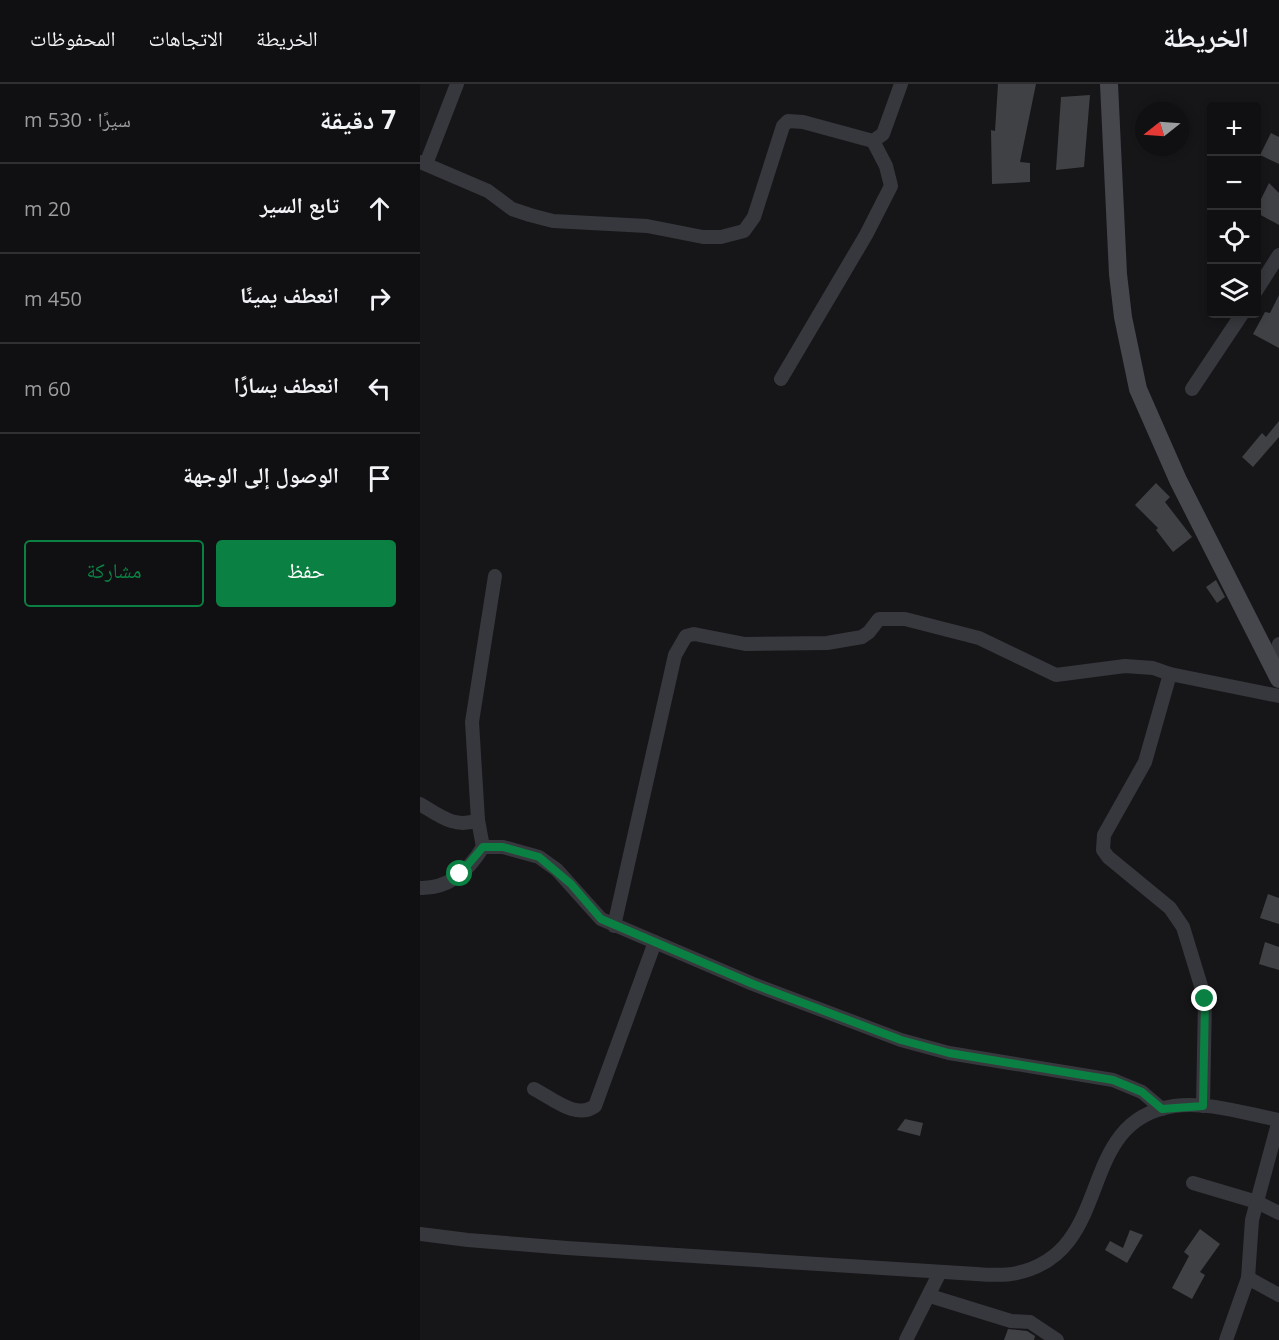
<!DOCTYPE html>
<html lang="ar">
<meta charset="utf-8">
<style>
:root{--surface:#101012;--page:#19191b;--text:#f1f3f6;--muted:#9c9d9f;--line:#303032;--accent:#0b8043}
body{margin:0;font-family:"Open Sans","Noto Naskh Arabic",sans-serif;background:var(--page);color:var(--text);direction:rtl}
.controls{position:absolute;right:18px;top:18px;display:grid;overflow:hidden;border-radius:6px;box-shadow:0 3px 9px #0003}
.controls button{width:54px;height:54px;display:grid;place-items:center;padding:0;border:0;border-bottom:2px solid var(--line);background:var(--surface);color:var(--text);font:30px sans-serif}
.compass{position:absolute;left:715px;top:18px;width:54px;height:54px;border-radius:50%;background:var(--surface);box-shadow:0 3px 9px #0003;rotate:253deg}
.stop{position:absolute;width:18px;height:18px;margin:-14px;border:4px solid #0b8043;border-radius:50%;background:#fff}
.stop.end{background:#0b8043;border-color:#fff;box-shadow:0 2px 6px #0008}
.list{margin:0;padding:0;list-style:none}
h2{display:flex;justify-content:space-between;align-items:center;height:78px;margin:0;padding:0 24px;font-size:26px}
h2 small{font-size:20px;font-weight:400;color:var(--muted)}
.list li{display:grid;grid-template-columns:39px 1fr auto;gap:18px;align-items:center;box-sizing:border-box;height:90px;padding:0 24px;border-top:2px solid var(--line)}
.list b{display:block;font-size:22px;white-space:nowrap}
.list em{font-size:20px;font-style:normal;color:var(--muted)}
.actions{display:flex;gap:12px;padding:18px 24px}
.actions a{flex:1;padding:14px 0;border:2px solid var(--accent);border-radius:6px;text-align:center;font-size:21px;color:var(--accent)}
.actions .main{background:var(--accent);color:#fff}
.icon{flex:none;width:33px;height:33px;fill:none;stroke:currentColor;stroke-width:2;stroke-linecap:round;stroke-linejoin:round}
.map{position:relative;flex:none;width:859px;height:1256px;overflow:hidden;direction:ltr}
header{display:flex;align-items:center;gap:36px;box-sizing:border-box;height:84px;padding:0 30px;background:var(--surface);border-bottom:2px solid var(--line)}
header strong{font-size:28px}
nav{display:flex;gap:33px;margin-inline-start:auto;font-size:21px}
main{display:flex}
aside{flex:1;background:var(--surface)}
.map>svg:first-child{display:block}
</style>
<header>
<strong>الخريطة</strong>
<nav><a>الخريطة</a><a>الاتجاهات</a><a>المحفوظات</a></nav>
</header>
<main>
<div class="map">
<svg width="859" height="1256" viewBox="0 0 859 1256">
<rect width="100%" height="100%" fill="#161618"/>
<g fill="#404145">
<path d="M578,0H616L600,78L610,79V98L572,100L571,46L575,47Z"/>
<path d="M670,11L664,83L636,86L641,13Z"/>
<path d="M851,49L859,53V80L840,71Z"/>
<path d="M849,99L859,109V141L837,129V123Z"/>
<path d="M859,211V264L833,250L845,228L850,229Z"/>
<path d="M859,337V353L833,383L822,373L842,349L846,353Z"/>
<path d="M736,399L750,413L745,418L772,453L753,468L736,446L738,444L715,421Z"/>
<path d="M796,496L805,513L797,519L786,503Z"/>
<path d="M848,810L859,814V840L840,834Z"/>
<path d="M845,858L859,863V886L839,880Z"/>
<path d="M485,1035L503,1039L500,1052L477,1046Z"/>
<path d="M780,1145L800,1160L780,1188L785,1191L772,1215L752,1204L769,1172L764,1168Z"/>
<path d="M710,1146L723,1151L707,1179L685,1166L690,1157L703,1164Z"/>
<path d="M588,1245L607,1247L615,1252L614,1256H584Z"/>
</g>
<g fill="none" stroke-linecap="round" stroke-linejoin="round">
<g stroke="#37383d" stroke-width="14">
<path d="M0,78L68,107L92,125L110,131L133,137L227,142L283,153H301L324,147L334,133L363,42L368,37L383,38L453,57L463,50L481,0"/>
<path d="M6,80L37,0"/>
<path d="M836,207L859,171"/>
<path d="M361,295L446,151L471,102L466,82L453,57"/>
<path d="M772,305L822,230"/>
<path d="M853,581L859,560"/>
<path d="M750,590L725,678L684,751L683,766L688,773L750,824L763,843L785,915L783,1022"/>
<path d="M0,720C20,732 35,745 58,736"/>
<path d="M63,763L58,736L52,638L75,492"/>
<path d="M0,804C29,805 49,786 63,763H83L119,773L137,786L181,835L333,900L481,956L529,969L693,996L722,1008L742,1025"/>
<path d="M194,842L255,571L266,552L274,550L325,560L407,559L442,553L449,548L459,535H485L559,554L636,591L705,582L733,584L750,590L859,612"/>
<path d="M114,1005C132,1014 156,1036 175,1022L235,858"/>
<path d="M773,1099L837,1118L859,1129"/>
<path d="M0,1150L48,1156L147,1164L556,1190C569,1191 584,1192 597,1189C697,1167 653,1037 754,1022C788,1017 826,1030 859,1036"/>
<path d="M828,1194L859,1211"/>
<path d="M510,1212L591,1237L610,1238L637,1256"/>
<path d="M486,1256L520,1188"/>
<path d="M806,1256L828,1194L832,1136L859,1036"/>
</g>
<path stroke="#45474d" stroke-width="18" d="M689,0L698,190L703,233L718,305L758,396L859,595"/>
</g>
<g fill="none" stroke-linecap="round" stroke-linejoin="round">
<path stroke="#0b8043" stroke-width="8" d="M40,790L63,763H83L119,773L151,800L181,835L333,900L481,956L529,969L693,996L722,1008L742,1025L783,1022L785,915"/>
</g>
</svg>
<div class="controls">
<button>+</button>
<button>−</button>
<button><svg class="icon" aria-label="locate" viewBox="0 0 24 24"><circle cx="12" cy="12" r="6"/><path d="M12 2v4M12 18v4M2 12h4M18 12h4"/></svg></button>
<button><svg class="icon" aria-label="layers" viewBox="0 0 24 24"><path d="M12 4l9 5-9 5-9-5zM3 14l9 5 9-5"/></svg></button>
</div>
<svg class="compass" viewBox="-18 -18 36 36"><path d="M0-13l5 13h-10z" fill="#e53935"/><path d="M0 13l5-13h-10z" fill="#9c9d9f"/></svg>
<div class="stop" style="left:40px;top:790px"></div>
<div class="stop end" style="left:785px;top:915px"></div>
</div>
<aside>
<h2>7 دقيقة<small>سيرًا · 530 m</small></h2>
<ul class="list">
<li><svg class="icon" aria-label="ahead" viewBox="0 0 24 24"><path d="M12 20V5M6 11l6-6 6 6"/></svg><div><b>تابع السير</b></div><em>20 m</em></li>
<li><svg class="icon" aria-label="right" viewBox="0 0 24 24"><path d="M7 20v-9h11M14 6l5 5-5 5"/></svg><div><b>انعطف يمينًا</b></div><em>450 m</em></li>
<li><svg class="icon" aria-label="left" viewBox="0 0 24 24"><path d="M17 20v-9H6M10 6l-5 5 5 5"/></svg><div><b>انعطف يسارًا</b></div><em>60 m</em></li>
<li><svg class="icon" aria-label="arrive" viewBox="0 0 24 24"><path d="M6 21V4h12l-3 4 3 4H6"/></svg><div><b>الوصول إلى الوجهة</b></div></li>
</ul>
<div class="actions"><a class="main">حفظ</a><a>مشاركة</a></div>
</aside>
</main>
